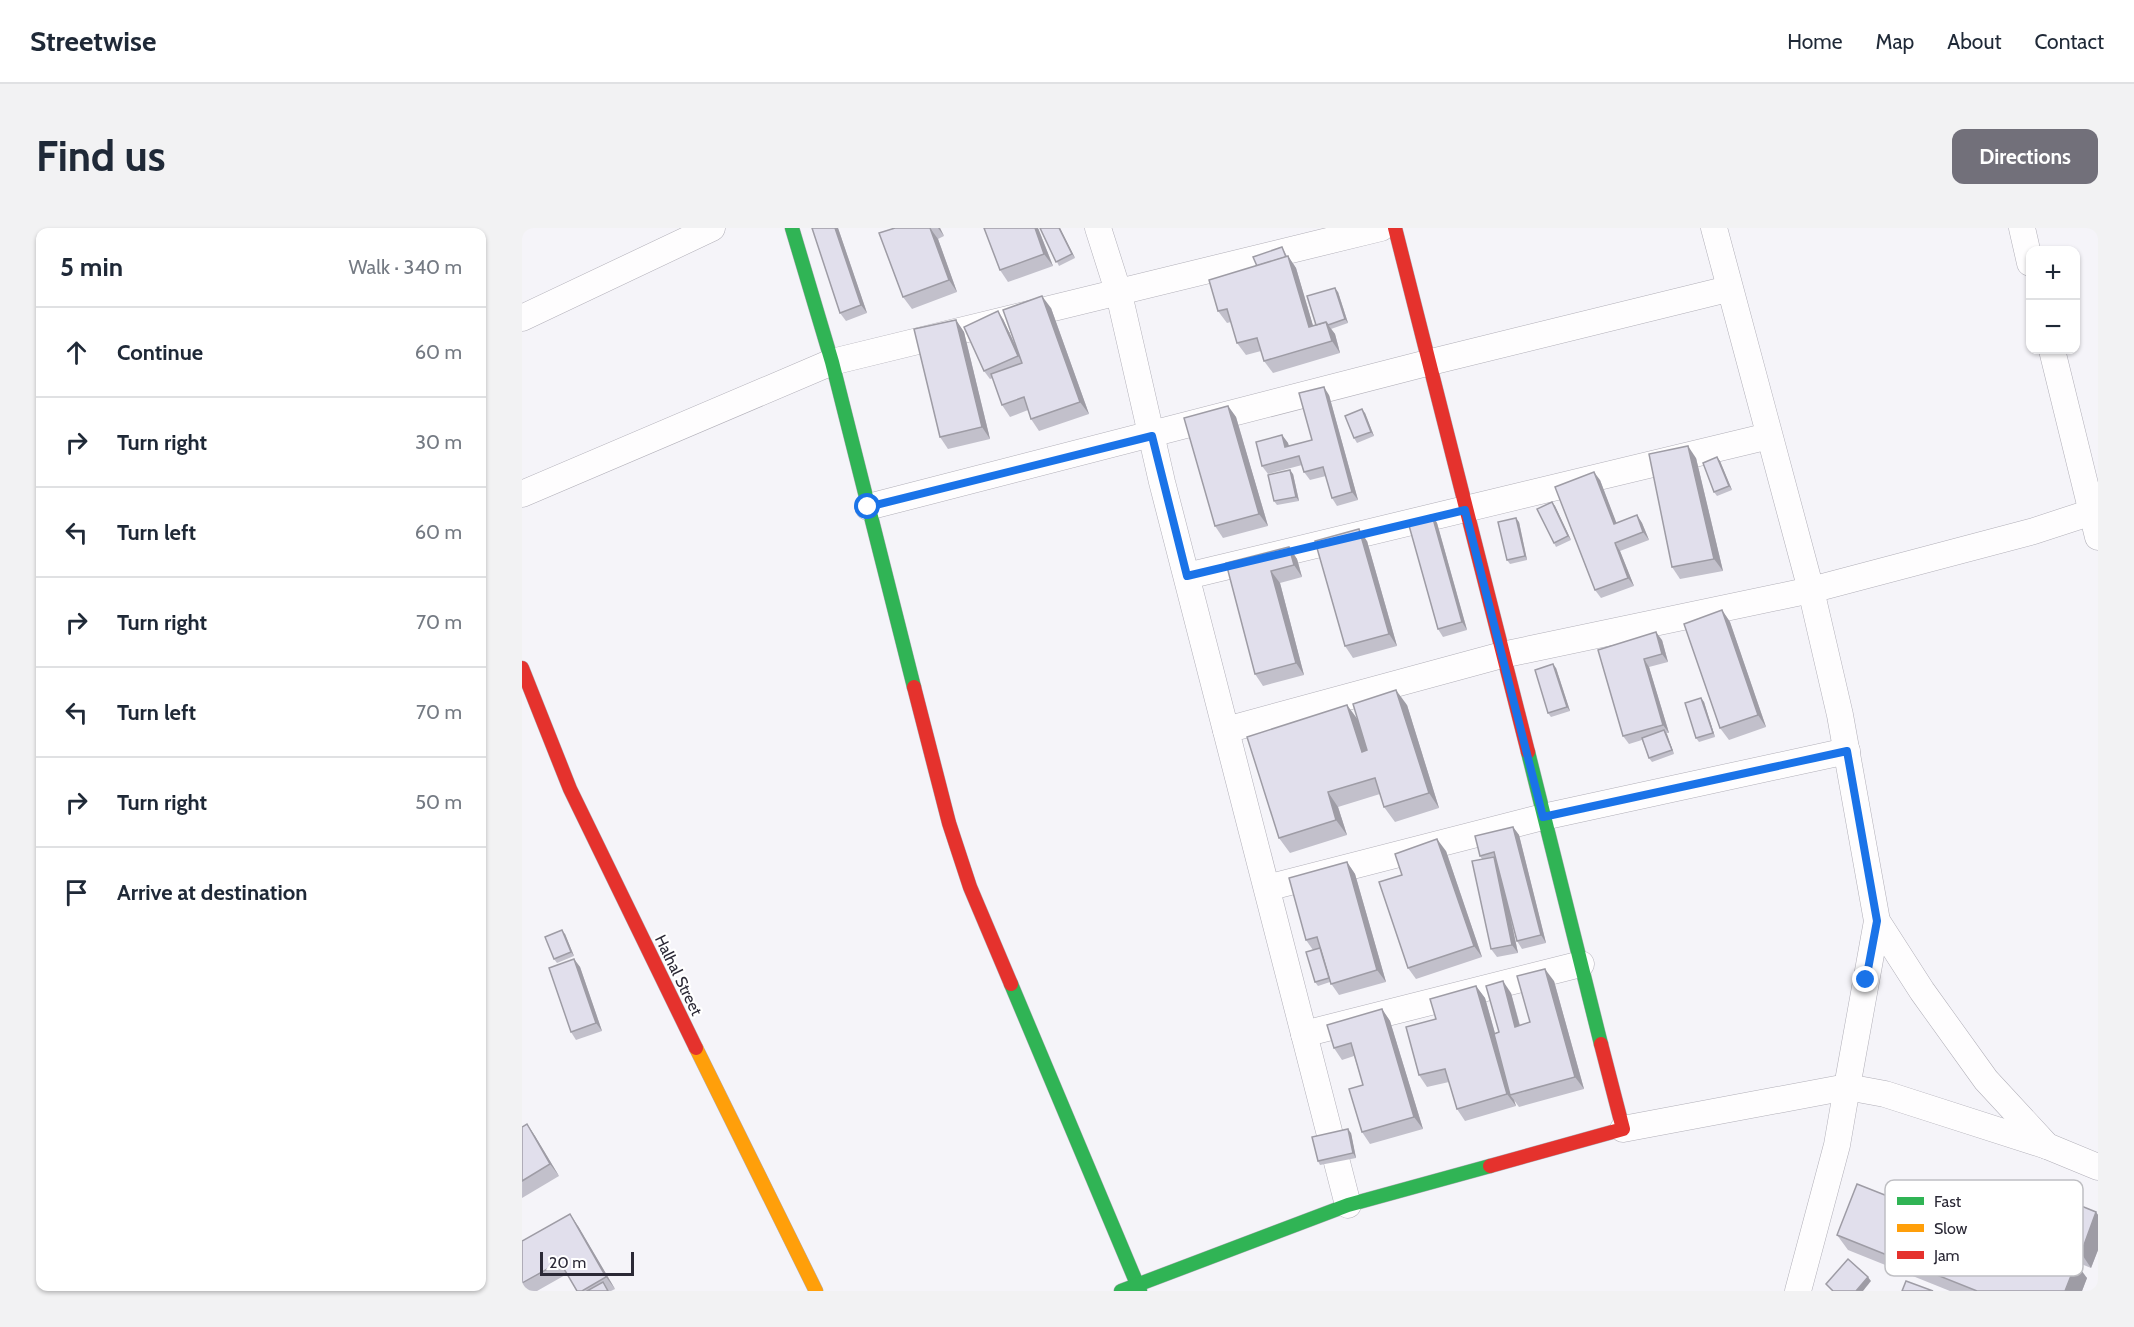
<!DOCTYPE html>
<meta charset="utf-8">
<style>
:root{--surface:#fff;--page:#f2f2f3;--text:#1f2937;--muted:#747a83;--line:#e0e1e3;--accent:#72707a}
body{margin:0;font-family:Cabin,sans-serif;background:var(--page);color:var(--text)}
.controls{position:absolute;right:18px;top:18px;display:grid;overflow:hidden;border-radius:12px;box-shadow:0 2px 4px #0004}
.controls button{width:54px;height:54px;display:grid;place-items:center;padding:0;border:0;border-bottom:2px solid var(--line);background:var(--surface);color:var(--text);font:30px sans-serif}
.scale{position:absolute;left:18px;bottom:15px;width:94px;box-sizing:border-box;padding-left:6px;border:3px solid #2b2936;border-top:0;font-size:16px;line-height:21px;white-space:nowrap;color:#2b2936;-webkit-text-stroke:4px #fff;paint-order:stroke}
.stop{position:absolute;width:18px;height:18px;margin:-14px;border:4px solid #1a73e8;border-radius:50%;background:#fff}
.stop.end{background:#1a73e8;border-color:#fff;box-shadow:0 2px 6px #0008}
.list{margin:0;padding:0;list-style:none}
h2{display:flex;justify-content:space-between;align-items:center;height:78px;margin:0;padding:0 24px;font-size:26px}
h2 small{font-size:20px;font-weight:400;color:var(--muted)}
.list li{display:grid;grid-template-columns:39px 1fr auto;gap:18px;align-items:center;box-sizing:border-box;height:90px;padding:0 24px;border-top:2px solid var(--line)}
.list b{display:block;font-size:22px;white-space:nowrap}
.list em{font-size:20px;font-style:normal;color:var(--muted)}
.icon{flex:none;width:33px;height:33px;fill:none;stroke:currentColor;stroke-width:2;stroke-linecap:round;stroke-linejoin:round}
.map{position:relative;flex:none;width:1576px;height:1063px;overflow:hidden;border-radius:12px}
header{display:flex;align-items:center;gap:36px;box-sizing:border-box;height:84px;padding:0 30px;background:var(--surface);border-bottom:2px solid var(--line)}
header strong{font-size:28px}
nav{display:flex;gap:33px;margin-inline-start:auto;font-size:21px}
.intro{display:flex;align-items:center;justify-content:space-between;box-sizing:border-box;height:144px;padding:0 36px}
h1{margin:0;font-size:42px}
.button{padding:15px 27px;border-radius:12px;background:var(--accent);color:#fff;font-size:21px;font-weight:700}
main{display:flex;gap:36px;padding:0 36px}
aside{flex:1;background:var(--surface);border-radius:12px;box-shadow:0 2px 4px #0004}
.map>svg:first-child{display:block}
</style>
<header>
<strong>Streetwise</strong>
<nav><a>Home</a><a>Map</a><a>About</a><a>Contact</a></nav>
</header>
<div class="intro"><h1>Find us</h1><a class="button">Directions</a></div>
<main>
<aside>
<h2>5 min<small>Walk · 340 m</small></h2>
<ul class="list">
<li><svg class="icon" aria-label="ahead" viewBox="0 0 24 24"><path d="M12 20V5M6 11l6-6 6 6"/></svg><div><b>Continue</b></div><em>60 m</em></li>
<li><svg class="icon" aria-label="right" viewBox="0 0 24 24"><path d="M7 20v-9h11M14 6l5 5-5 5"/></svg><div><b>Turn right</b></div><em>30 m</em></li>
<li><svg class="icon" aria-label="left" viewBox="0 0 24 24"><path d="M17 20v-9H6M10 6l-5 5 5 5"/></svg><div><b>Turn left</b></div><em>60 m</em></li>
<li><svg class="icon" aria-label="right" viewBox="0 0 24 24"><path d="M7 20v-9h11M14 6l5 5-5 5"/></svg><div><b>Turn right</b></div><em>70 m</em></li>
<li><svg class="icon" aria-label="left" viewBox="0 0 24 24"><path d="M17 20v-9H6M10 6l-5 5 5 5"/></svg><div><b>Turn left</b></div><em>70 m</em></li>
<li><svg class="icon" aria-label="right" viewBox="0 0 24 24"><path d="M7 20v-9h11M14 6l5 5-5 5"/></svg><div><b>Turn right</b></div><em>50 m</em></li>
<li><svg class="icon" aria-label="arrive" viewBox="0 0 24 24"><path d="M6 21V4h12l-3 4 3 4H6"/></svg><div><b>Arrive at destination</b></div></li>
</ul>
</aside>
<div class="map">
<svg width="1576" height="1063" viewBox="0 0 1576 1063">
<rect width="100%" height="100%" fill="#f5f4f9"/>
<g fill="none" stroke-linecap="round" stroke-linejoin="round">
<g stroke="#b1afb8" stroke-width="27">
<g id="street">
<path d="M576,0L597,66L640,254L826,977"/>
<path d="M1192,0L1289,362L1318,487L1355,693L1400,763L1464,852L1525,918L1576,939"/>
<path d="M1500,0L1508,35"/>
<path d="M0,90L190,0"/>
<path d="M1530,122L1576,309"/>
<path d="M0,266L310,134L859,0"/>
<path d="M346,279L905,135L1206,61"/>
<path d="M665,348L1247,208"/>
<path d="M704,502L980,427L1289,362L1512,303L1576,282"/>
<path d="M745,660L1021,589L1325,523"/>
<path d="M782,806L1059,736"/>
<path d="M1101,901L1325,859L1355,693"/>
<path d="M1276,1063L1315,917L1325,859L1363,866L1525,918"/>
</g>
</g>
<g stroke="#b1afb8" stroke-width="15">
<g id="fast">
<path d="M270,0L310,134L392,459"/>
<path d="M1006,524L1079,816"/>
<path d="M489,756L618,1063"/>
<path d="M599,1063L826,977L968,938"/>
</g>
</g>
<g stroke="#b1afb8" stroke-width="15">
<path id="slow" d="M174,820L294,1063"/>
</g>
<g stroke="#b1afb8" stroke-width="15">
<g id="jam">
<path d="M873,0L1006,524"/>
<path d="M0,440L48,561L174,820"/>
<path d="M392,459L427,595L448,659L489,756"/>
<path d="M968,938L1101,901L1079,816"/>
</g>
</g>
<use href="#street" stroke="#fefdfe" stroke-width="26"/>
<use href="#fast" stroke="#30b455" stroke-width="14"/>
<use href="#slow" stroke="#ff9f0a" stroke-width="14"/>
<use href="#jam" stroke="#e5322d" stroke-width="14"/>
</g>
<g fill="#c2c0cb">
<path d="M290,0H316L345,85L324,93L318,85Z"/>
<path d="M373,0H418L422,8L416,11L435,64L390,81L381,69Z"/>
<path d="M516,0L531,38L486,54L478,42Z"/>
<path d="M518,0H538L553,30L537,38Z"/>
<path d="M760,19L765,28H766L774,40L791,98L794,97L816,64L826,95L809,101L813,106L818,125L751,145L742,133L739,123L724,127L715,115L709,94L705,95L696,83L735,38Z"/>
<path d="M529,80L567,186L517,203L509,191L506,182L488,189L480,177L471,150L468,151L462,143L481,91L494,119Z"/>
<path d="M434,92L442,104L468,211L426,221L418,209Z"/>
<path d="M807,167L836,272L815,278L810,270L804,248L788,252L782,244L780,237L746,246L740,238L760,207L766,215L767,218L790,212Z"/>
<path d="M706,178L714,189L746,298L701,310L693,298Z"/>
<path d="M843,185L852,208L835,215L832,210Z"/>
<path d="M1195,229L1198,233L1210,262L1195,268L1192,264Z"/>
<path d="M1174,230L1201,343L1158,351L1150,339Z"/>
<path d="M771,246L777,273L755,277L752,273Z"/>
<path d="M1078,252L1094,295L1115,287L1120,295L1127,312L1098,323L1112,358L1079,370L1073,362Z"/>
<path d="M1030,274L1033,278L1049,312L1034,319L1032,315Z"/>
<path d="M910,287L915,295L945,402L921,409L916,401Z"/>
<path d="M997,294L1005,332L988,336L985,332Z"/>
<path d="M845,313L875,418L831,430L823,418Z"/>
<path d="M767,319L775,331L780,349L758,355L782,447L741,458L733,446L704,335Z"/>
<path d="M1200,382L1208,394L1244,499L1207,512L1198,500Z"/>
<path d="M1140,412L1146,434L1127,439L1147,505H1144L1152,526L1130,534L1127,530L1120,512L1107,516L1101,508L1076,422Z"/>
<path d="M1034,440L1048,483L1029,489L1026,485Z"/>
<path d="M1179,470L1182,474L1193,509L1177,514L1174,510Z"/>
<path d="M825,477L836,492L885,477L917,580L873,594L862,579L858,566L816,579L825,607L768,625L757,610Z"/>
<path d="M991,599L997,607L1024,715L1000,721L995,713L987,681L996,725L975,729L969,721L960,631L958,628Z"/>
<path d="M924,623L960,729L894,751L886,740L880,647Z"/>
<path d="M825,634L833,646L864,754L817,767L808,754L796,758L793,754L791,722L784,712Z"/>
<path d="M43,706L52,728L35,735L32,731Z"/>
<path d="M52,731L58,739L80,803L54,812L49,804Z"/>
<path d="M1032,753L1062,861L997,879L992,872L994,878L943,893L935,881L927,854L905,859L897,847L914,791L954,758L963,770L973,805L977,804L989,765L998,797L1008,794Z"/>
<path d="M860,781L868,793L901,901L848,916L840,904L841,857L832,828L820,832L812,820Z"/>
<path d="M5,896L13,908L37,948L0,970V899Z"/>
<path d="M829,905L834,930L798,937L796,933Z"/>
<path d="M1574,984L1576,987V1022L1569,1040L1540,1028L1539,1029L1565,1050L1560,1063H1428L1326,1022L1315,1007L1421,990L1484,1010Z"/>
<path d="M56,998L93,1061L89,1063H55L45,1046L15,1063H0V1013Z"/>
</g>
<g fill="#9e9ca5">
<path d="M313,0H316L345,85L339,77Z"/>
<path d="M408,0L416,11L435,64L427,52Z"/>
<path d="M416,0H418L422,8Z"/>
<path d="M513,0H516L531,38L522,26Z"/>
<path d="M537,0H538L553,30L550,26Z"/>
<path d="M766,28L774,40L795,111L787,99Z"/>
<path d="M813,60L816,64L826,95L823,91Z"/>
<path d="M520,68L529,80L567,186L558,174Z"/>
<path d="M476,83L481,91L502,136L496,128Z"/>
<path d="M434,92L442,104L468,211L460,199Z"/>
<path d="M804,94L813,106L818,125L810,113Z"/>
<path d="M802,159L807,167L836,272L830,264Z"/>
<path d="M706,178L714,189L746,298L737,286Z"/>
<path d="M840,181L843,185L852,208L849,204Z"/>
<path d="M760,207L766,215L769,227L763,219Z"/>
<path d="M1166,218L1174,230L1201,343L1192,331Z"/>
<path d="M1195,229L1198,233L1210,262L1207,258Z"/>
<path d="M768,242L771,246L777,273L774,269Z"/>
<path d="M1072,244L1078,252L1098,304L1092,296Z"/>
<path d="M1030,274L1033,278L1049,312L1046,308Z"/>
<path d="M910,287L915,295L945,402L940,394Z"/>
<path d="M1115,287L1120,295L1127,312L1121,304Z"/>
<path d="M994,290L997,294L1005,332L1003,328Z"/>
<path d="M837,301L845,313L875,418L867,406Z"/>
<path d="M1093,315L1098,323L1112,358L1106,350Z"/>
<path d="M767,319L775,331L780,349L772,337Z"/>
<path d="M749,343L758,355L782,447L774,435Z"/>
<path d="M1200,382L1208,394L1244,499L1236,487Z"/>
<path d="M1134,404L1140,412L1146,434L1140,426Z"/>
<path d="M1122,431L1127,439L1147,505L1141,497Z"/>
<path d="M1031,436L1034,440L1048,483L1045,479Z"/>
<path d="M874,462L885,477L917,580L907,565Z"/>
<path d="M1179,470L1182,474L1193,509L1191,505Z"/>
<path d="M825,477L836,492L851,539L840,524Z"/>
<path d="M1142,502L1145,506L1152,526L1150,522Z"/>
<path d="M806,564L816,579L825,607L814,592Z"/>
<path d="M991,599L997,607L1024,715L1019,707Z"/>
<path d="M915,611L924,623L960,729L952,718Z"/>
<path d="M972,629L977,637L996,725L990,717Z"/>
<path d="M825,634L833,646L864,754L855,742Z"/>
<path d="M40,702L43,706L52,728L49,724Z"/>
<path d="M52,731L58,739L80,803L74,795Z"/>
<path d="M1023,741L1032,753L1062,861L1053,849Z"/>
<path d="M981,753L989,765L1001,810L993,799Z"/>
<path d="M954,758L963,770L990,866L988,867L992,872L994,878L985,866Z"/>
<path d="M860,781L868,793L901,901L892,889Z"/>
<path d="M5,896L13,908L37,948L28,936Z"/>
<path d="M826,901L829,905L834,930L831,925Z"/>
<path d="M1574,984L1576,987V1022L1569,1040L1559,1025Z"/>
<path d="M48,986L56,998L93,1061L84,1049Z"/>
<path d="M1529,1013L1540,1028L1536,1038L1525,1023Z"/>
<path d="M1554,1035L1565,1050L1560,1063H1543Z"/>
<path d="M1346,1049L1349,1053L1341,1063H1334Z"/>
</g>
<g fill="#e1dfec" stroke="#9e9ca5" stroke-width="1.5">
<path d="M290,0H313L339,77L318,85Z"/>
<path d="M373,0H408L427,52L381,69L357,5Z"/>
<path d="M462,0H513L522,26L478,42Z"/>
<path d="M518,0H537L550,26L534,34Z"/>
<path d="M760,19L764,29L735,38L731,29Z"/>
<path d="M766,28L787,99L804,94L810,113L742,133L735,110L715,115L705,81L696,83L687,52Z"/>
<path d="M813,60L823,91L806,97L804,94L794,97L785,68Z"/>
<path d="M520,68L558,174L509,191L502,169L480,177L469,146L500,135L481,82Z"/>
<path d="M476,83L496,128L462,143L442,99Z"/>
<path d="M434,92L460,199L418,209L392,101Z"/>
<path d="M802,159L830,264L810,270L801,239L782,244L777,228L740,238L734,214L760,207L763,219L790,212L777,165Z"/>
<path d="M706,178L737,286L693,298L662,190Z"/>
<path d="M840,181L849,204L832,210L823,188Z"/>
<path d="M1166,218L1192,331L1150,339L1127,226Z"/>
<path d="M1195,229L1207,258L1192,264L1181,235Z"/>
<path d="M768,242L774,269L752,273L746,247Z"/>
<path d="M1072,244L1092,296L1115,287L1121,304L1093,315L1106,350L1073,362L1033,259Z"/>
<path d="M1030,274L1046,308L1032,315L1015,281Z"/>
<path d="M910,287L940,394L916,401L886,294Z"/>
<path d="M994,290L1003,328L985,332L976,294Z"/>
<path d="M837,301L867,406L823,418L793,313Z"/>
<path d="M767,319L772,337L749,343L774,435L733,446L704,335Z"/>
<path d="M1200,382L1236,487L1198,500L1162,396Z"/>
<path d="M1134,404L1140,426L1122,431L1141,497L1101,508L1076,422Z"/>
<path d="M1031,436L1045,479L1026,485L1013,442Z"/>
<path d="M874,462L907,565L862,579L853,550L806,564L814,592L757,610L725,509L825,477L840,524L845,522L831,476Z"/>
<path d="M1179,470L1191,505L1174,510L1163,475Z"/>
<path d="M1142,502L1150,522L1127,530L1120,510Z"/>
<path d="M991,599L1019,707L995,713L972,624L958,628L953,608Z"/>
<path d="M915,611L952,718L886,740L857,654L880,647L873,626Z"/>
<path d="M972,629L990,717L969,721L950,633Z"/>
<path d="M825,634L855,742L809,756L795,709L784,712L767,650Z"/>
<path d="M40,702L49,724L32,731L23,709Z"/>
<path d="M798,720L807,750L793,754L784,724Z"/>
<path d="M52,731L74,795L49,804L27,740Z"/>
<path d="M1023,741L1053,849L988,867L972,806L977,804L964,758L981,753L993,799L1008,794L995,748Z"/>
<path d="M954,758L985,866L935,881L923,841L897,847L884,799L914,791L908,771Z"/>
<path d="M860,781L892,889L840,904L827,861L841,857L829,815L812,820L805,797Z"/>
<path d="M5,896L28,936L0,953V899Z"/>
<path d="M826,901L831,925L796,933L790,909Z"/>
<path d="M1335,956L1421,990L1423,986L1484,1010L1505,956L1574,984L1559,1025L1529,1013L1525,1023L1554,1035L1543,1063H1455L1315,1007Z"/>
<path d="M48,986L84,1049L60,1063H55L38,1034L0,1055V1013Z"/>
<path d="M1326,1031L1346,1049L1334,1063H1311L1304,1056Z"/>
<path d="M1384,1053L1411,1063H1380Z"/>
<path d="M81,1054L86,1063H65Z"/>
</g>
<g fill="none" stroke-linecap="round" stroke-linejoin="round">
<path stroke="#1a73e8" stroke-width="8" d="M346,279L630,208L665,348L943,282L1021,589L1325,523L1355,693L1344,752"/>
</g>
<g text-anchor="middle" stroke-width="4.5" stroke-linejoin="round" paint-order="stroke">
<g font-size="16" fill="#2b2936" stroke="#fff">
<text transform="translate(157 747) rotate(64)" y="6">Halhal Street</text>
</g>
</g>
<rect x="1363" y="952" width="198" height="96" rx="9" fill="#fff" stroke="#bfbfc3" stroke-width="1.5"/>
<rect x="1375" y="969" width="27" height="8" fill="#30b455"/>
<rect x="1375" y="996" width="27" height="8" fill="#ff9f0a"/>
<rect x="1375" y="1023" width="27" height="8" fill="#e5322d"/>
<g font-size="16" fill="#2b2936">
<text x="1412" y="979">Fast</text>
<text x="1412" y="1006">Slow</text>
<text x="1412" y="1033">Jam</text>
</g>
</svg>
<div class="controls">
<button>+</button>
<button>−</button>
</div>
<div class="scale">20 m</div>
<div class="stop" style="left:346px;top:279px"></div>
<div class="stop end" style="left:1344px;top:752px"></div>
</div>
</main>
